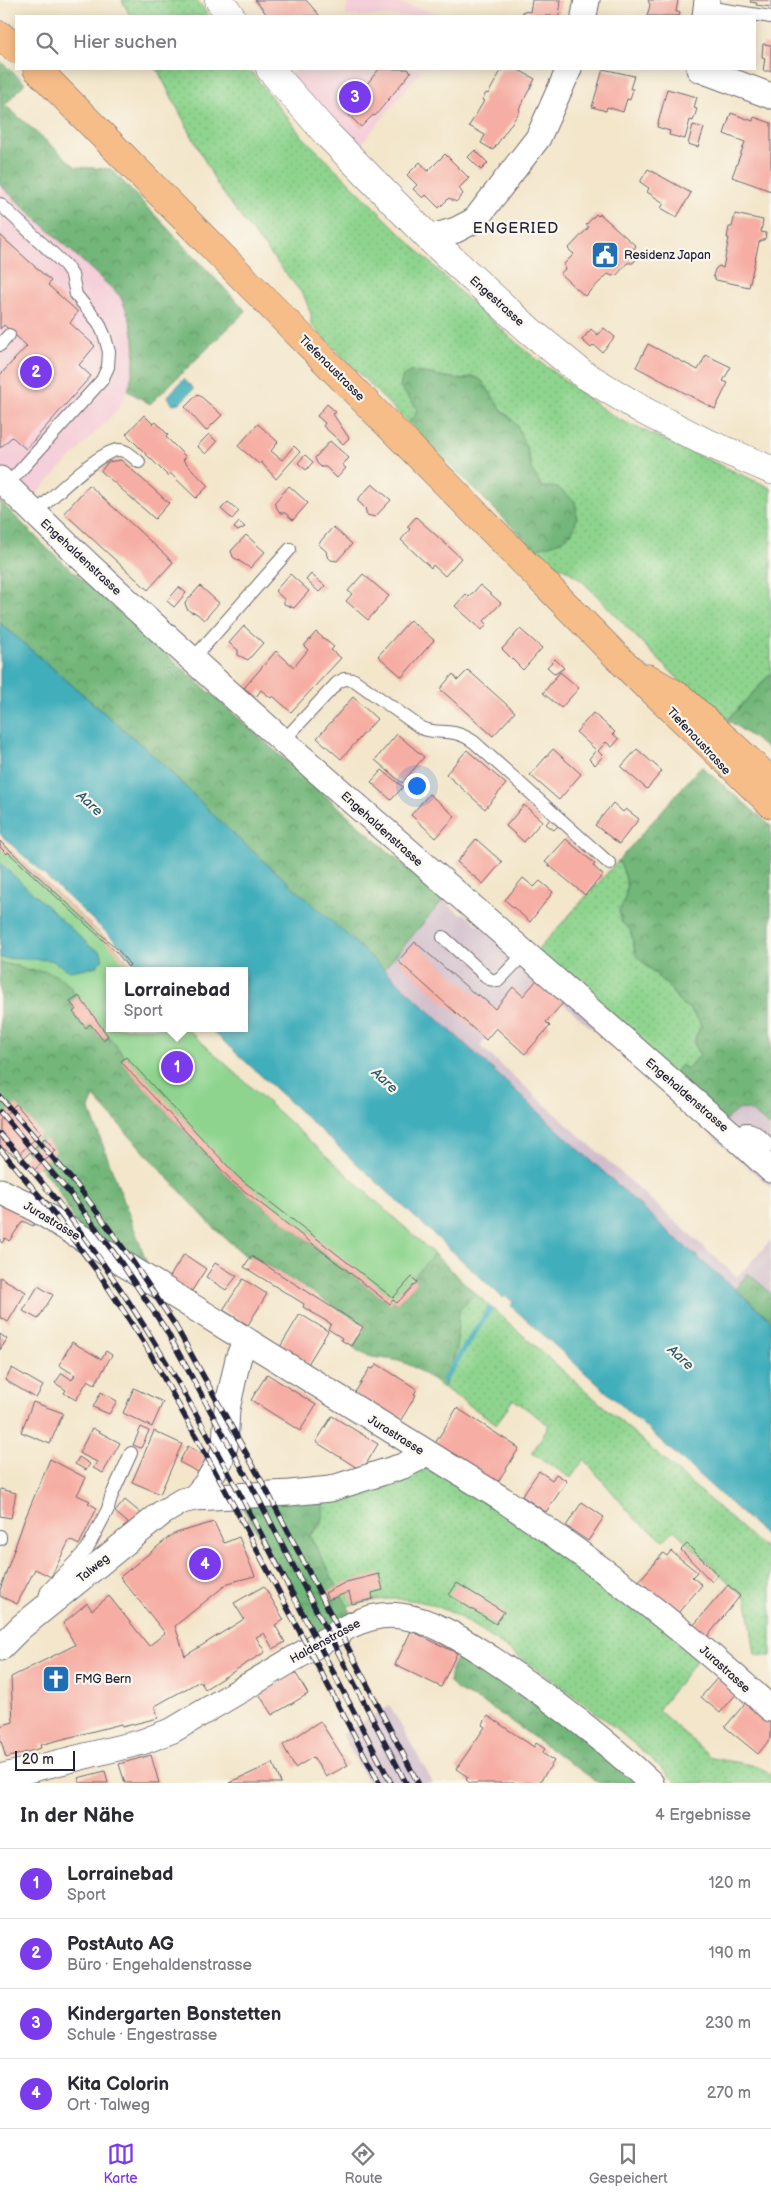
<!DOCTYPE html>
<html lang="de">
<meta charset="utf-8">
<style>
:root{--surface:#fff;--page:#f2f2f3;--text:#2b2b33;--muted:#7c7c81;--line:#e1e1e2;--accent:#7c3aed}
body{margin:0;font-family:"Balsamiq Sans",sans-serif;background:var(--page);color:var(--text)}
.scale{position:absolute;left:15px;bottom:12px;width:60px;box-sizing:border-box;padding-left:5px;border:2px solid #22223b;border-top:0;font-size:14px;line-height:18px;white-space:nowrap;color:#22223b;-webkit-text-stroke:4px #fbf7ec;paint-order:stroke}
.you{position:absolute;left:416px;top:785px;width:18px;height:18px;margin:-12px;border:4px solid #fff;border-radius:50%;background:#1a73e8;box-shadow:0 0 0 8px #1a73e833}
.badge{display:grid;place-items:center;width:32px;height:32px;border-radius:50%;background:var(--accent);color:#fff;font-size:16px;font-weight:700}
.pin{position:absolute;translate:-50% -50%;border:2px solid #fff;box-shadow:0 1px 5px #0006}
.popup{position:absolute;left:106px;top:967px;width:142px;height:65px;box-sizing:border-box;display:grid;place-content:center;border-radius:0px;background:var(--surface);filter:drop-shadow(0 1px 4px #0005);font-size:16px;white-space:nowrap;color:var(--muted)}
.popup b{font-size:19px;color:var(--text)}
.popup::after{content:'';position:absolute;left:50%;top:100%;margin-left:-10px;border:10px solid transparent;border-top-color:var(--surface)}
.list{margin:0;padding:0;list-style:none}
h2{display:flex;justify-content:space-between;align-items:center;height:65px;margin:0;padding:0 20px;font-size:21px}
h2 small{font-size:16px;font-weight:400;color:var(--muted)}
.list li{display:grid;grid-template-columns:32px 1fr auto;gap:15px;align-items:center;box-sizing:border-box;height:70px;padding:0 20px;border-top:1px solid var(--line)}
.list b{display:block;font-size:19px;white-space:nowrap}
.list p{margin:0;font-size:16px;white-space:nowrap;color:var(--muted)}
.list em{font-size:16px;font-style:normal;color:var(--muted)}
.icon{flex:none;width:28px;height:28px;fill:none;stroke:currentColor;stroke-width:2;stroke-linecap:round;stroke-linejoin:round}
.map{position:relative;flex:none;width:771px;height:1783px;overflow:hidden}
.search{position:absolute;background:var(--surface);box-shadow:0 2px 12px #0003;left:15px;right:15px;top:15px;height:55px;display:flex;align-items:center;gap:12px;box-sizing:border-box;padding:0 18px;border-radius:0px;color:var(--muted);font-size:19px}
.sheet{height:345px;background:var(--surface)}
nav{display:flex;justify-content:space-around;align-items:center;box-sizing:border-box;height:70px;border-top:1px solid var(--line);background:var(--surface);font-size:14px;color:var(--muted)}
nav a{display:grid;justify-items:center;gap:2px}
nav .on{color:var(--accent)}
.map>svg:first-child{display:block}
</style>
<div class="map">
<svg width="771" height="1783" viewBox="0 0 771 1783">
<defs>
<pattern id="grass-dots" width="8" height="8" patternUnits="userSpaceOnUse" patternTransform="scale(1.25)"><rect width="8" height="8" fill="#8ed48e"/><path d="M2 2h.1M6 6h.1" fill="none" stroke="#7ab67b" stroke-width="1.8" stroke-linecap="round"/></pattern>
<pattern id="forest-crowns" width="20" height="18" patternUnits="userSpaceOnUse" patternTransform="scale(1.25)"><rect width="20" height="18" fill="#72b679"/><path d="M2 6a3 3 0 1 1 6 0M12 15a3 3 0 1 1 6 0" fill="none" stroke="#5d9464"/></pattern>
</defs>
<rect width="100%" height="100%" fill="#fbf7ec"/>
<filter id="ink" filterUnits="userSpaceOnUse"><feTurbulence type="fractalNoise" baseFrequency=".02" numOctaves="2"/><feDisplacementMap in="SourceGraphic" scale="10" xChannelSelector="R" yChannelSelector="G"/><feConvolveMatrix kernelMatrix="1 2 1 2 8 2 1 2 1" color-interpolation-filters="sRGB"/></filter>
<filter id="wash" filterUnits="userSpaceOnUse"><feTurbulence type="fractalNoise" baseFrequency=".0096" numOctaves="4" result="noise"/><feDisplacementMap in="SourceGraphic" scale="20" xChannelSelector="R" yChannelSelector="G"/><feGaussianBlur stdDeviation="1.12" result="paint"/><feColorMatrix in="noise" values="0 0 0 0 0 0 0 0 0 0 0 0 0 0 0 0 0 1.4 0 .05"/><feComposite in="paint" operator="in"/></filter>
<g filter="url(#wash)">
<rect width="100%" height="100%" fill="#f3e6cb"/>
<g fill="#f5cfd9">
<path d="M348,0H385L449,16H346Z"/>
<path d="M296,69H422L358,148L289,75Z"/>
<path d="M0,184L120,296L130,315L135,342V360L132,376L128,391L119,408L28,502L0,475Z"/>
</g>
<g fill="#d1bdcb">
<path d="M443,900L460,914L463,913L725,1120L739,1109L749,1110L770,1125L771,1188L563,1003L546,1022L550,1026L525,1054L496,1028L480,1046L737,1277L771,1240V1293L748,1273L735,1289L674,1237L384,969Z"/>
<path d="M390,1706L433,1783H368L342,1734Z"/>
</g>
<g fill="url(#grass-dots)" stroke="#587b64">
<path d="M122,0H197L209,16H130Z"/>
<path d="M157,69H249L301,135L466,298L526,351L590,400L618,419L771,488V673L728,720C673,681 631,629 583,582C569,569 549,563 535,550L545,544L562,541L550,488L542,487L532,470L527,450L512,419L502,410L482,381L473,376L463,380L411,371L400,386L417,408L416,414L408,423L311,325V314L304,296L243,220L218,186Z"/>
<path d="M618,861C629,876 629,895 619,911L630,929L636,955L670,988L680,1003L691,1010L699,1021L701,1027C694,1038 692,1044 700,1055L687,1069L673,1075L536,952Z"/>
<path d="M476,1294L771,1554V1656L755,1655L747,1600L674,1530L664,1540L636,1520L584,1459L571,1478L532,1453L549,1425L513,1399L497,1424L444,1388L456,1351L459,1310Z"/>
<path d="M423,1452L704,1651L658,1710L712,1758L757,1766L771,1774V1783H677C625,1732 565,1688 505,1647C481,1631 454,1610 426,1603C399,1596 373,1599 347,1606L310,1536L320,1526L321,1492Z"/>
</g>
<g fill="url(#forest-crowns)" stroke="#4a6c5a">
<path d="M0,61L25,83L5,105L76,167L111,169L246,311L150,404L128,391C138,355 137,331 120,296L0,185Z"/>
<path d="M411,371L463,380L473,376L482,381L502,410L517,425L527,450L532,470L542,487H557L575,501C578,516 578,532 562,540C554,545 544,545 535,550L408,423L416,414L417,408L400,387L402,377Z"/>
<path d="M0,501L49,550L100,595L443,900L384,969L231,832L153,755L0,623Z"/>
<path d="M771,673V751L728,720Z"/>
<path d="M701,766L771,826V1127L749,1110L739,1109L725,1120L673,1075L681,1065L687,1069L700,1055C692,1044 694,1038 701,1027L699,1021L691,1010L680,1003L670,988L636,955L630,929L621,922L619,911C629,895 629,876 618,861Z"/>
<path d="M0,963L17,966L26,970L46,971L61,978L70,986L76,998L71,1002L86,1028L90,1024L108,1036L126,1057L121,1061L132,1074L233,1182L396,1303L412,1277L434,1254L476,1294L459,1310L456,1351L444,1388C432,1380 420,1370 407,1364C387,1355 371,1363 353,1347L366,1326L251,1255L248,1258L216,1230L94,1097L89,1108L153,1279L83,1236L56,1186L0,1122Z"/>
<path d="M748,1273L771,1293V1320L735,1289Z"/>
<path d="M321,1492C325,1513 325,1520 310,1536L355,1620L320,1639L237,1498Z"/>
<path d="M464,1643L650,1783H599L489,1706L457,1690L449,1682L451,1669Z"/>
</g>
<path fill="#8ed48e" stroke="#587b64" d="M0,841L118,950L130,965L131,971H110V1028H186L434,1254L413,1277L417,1282L397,1303L393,1300L390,1304L233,1182L132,1074L121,1061L125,1057L109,1036L103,1040L91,1024L86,1028L70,1002L76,997L70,986L61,978L46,971L26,970L17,966L0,963Z"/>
<g fill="#3faebb" stroke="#30687b">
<path d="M184,379L194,389L180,403L172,404L168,396Z"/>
<path d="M0,623L153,755L231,832L335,924L674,1237L771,1320V1540L511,1306L513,1302L506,1296L503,1298L209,1028H244V971H141L121,946L0,834Z"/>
<path d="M0,863L90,946L101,952L103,960L98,963V966L70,971L51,960L0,958Z"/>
</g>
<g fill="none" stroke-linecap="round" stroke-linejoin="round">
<path stroke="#3faebb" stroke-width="6" d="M444,1380L489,1310"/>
</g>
<g id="blocks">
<g fill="#f6aea4">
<path d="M255,0H306L320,16H268Z"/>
<path d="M532,0H561L559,16H522L523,11L530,12Z"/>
<path d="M648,0H678L676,12H680L679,16H647L650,5Z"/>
<path d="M751,0H771V7L756,5L757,3L750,2Z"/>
<path d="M763,44L771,45V71H763L765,58L762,57Z"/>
<path d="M379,69H408L411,72L375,116L373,115L361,127L344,110L355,99Z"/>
<path d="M502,69H517L535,79L519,109L520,110L518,114L493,150L481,143L485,135L469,126L484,101L482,100L486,93L488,94Z"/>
<path d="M603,69L634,76L630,89H633L630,100L627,99L623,112L607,107L606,111L592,107Z"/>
<path d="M667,89L697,97L694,108L697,109L693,121L690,120L685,139L669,135L670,131L657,127Z"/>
<path d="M731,113L753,121L754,117L771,123V191L732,177L745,142L724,134Z"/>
<path d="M693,125L704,128L698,147L688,144Z"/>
<path d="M475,150L488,163L481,170L468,157Z"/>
<path d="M445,154L469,178L459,188L463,194L456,202L449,198L439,208L426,195L423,198L413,189L417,185L407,175L420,162L428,171Z"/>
<path d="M648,169L691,193L677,217L661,208L664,203L647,192L649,188L640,182Z"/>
<path d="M596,214L598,216L600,214L636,246L633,250L637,258L633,263H627L617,275L612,276L608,274L585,296L560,274L565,269L564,264L574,254L568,249L589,227L586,225Z"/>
<path d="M735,214L763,220L761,232L766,233L765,239L759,242L749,287L716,280L713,276L715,269L719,266L723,268L729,238H727L729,227H732Z"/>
<path d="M0,235L51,281L48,285L78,312L70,323L95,346L79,365L91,376L26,449L12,437L0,448V375L27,346L4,325L0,329Z"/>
<path d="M604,328L615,337L602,352L594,345L591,348L582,340L591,329L598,335Z"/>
<path d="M648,344L698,370L706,355L731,367L723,381L728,383L715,409L636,367Z"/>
<path d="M198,394L222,415L206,431L185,407Z"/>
<path d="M327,404L336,412L333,414L349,438L343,444L323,426L325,423L317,416Z"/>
<path d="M144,415L153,424L156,422L168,435L166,437L186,457L183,460L208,486L196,498L170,473L168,476L126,434Z"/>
<path d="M258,424L278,442L271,451L282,460L294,446L300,452L276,479L261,462L259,464L238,446Z"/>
<path d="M209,434L217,442L206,454L197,446Z"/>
<path d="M330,441L349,458L342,465L346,468L337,478L326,467H321L317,463L315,458Z"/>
<path d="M305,455L313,462L306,470L298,463Z"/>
<path d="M121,460L169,503L155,519L101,471L108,462Z"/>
<path d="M372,484L391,500L375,517L367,515L365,508L357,500Z"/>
<path d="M89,485L173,562L148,590L64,513Z"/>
<path d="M289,486L308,503L293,520L285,513H280L274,503Z"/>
<path d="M228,502L239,511L232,519L221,509Z"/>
<path d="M416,517L461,558L445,576L433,565L431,568L401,540L410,529L407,527Z"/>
<path d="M239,522L245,527L238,531L234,528Z"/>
<path d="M333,527L352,544L337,561L331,560L327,556L326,551L318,544Z"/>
<path d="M246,535L265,552L250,568L233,557L231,551Z"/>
<path d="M290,574L309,591L294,608L284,604V599L275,591Z"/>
<path d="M311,574L325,586L319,592L306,580Z"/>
<path d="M363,574L389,596L368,620L346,601L352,594L348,591Z"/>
<path d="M480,585L501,603L484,621L487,624L482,630L455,606L466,594L469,597Z"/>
<path d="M200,586L219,603L204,620L196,613L191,612L187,609L185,603Z"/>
<path d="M179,587L186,593L174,607L167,601Z"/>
<path d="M410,620L434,640L402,677L378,656Z"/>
<path d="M244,626L263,643L248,660L238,655V650L229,643Z"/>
<path d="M520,629L542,648L523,670L502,649Z"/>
<path d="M316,632L334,647L331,650L341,658L291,712L273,696L271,698L261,690L256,697L244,688L276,651L294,667L308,650L304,646Z"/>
<path d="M555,659L564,668L555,674L547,667Z"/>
<path d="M468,670L515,712L493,736L440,689L453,674L458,680Z"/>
<path d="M560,672L579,688L561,708L543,693Z"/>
<path d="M353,697L377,719L341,759L317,738Z"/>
<path d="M593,713L615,732L613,734L619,739L612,747L606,742L598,751L603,756L595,765L589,759L596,750L576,732Z"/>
<path d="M397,734L424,757L402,783L375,760Z"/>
<path d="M553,749L581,774L559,800L530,775Z"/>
<path d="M637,749L662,771L647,789L621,767Z"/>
<path d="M467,750L506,784L485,809L446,774Z"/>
<path d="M382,770L403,787L391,800L371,782Z"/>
<path d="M429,794L455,816L436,838L411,815Z"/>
<path d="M613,803L623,812L626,809L639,819L619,844L595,825Z"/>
<path d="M524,805L542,821L524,842L506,826Z"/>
<path d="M551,818L559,825L554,830L546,824Z"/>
<path d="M476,839L502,862L483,884L457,862Z"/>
<path d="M566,839L595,864L593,866L603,875L585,895L545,862Z"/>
<path d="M0,841L118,950L130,965L128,967L116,952L8,852L7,854L0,847Z"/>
<path d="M523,878L534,887L540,881L553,892L530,922L505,900Z"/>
<path d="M415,942L477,996L478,994L495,1009L513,987L523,996L537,980L563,1003L546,1022L550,1026L525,1054L496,1028L486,1040L398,961Z"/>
<path d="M79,996L108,1036L103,1040L90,1024L86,1028L73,1012L76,1009L70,1002Z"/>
<path d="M126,1057L238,1177L393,1298L412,1277L417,1282L397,1303L393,1300L390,1304L233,1182L132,1074L121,1061Z"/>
<path d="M16,1104L41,1133L16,1157L0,1146V1120Z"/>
<path d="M45,1138L56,1151L34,1170L23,1159Z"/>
<path d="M0,1200L20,1215L23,1210L37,1219L33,1226L23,1221L9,1241L5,1238L2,1243L0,1241Z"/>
<path d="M184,1254L206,1269L191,1292L169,1278Z"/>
<path d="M251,1256L363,1327L351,1346L341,1340L342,1338L328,1329L331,1324L303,1307L304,1304L244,1267Z"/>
<path d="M215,1263L237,1276L226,1290L206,1277Z"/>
<path d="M0,1277L26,1292L8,1322L0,1317Z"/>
<path d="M243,1279L267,1294L248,1325L223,1310Z"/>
<path d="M38,1286L53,1295L38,1319L23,1311Z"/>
<path d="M300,1314L328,1331L308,1364L280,1347Z"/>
<path d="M0,1334L7,1339L0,1350Z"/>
<path d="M72,1342L101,1359L106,1351L112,1355L95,1384L88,1380L76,1400L64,1393L66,1390L55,1383L62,1373L72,1380L75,1375L59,1365Z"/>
<path d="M377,1364L417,1389L414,1394L416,1395L399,1423L354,1394L370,1368L373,1369Z"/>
<path d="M12,1368L43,1386L36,1398L5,1380Z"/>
<path d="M267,1374L316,1405L300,1431L251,1400Z"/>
<path d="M134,1388L163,1402L152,1427L123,1413Z"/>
<path d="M101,1392L117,1401L109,1414L93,1407Z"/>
<path d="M33,1402L63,1413L50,1444L21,1432Z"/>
<path d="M457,1408L519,1448L496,1485L434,1445Z"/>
<path d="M332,1416L378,1444L362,1471L316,1442Z"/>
<path d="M141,1427L149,1431L141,1448L133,1445Z"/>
<path d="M92,1428L120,1443L103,1473L93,1468L97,1462L79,1453Z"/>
<path d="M154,1431L182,1444L160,1494L132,1482Z"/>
<path d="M188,1446L207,1457L198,1472L179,1462Z"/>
<path d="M79,1457L90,1464L86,1470L75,1464Z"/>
<path d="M50,1459L86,1478L77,1495L90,1501L88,1503L97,1508L79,1545L70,1540L68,1543L51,1577L35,1569L17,1604L0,1596V1590L24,1521Z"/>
<path d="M539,1471L552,1480L556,1474L567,1481L546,1512L522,1496Z"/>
<path d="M0,1489L16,1493L11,1518L0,1516Z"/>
<path d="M125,1500L143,1515L133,1527L115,1512Z"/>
<path d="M582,1502L604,1517L588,1541L566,1526Z"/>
<path d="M214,1522L224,1543L239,1537L255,1576L228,1583L175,1626L185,1656L244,1619L234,1603L264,1586L284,1620L275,1625L285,1642L273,1649L264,1633L256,1637L265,1652L205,1689L200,1681L155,1706L158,1718L122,1727L121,1724L40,1745L41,1748L6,1758L0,1738V1726L13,1722L11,1677L75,1645L63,1623L87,1603L92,1610L109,1596L149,1646L165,1633L120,1577L173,1534Z"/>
<path d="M687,1544L718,1575L712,1582L681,1550Z"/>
<path d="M671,1551L697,1572L692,1577L702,1585L678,1613L639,1581L663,1553L667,1556Z"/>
<path d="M379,1574L383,1590L372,1593L373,1599L352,1604L349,1592L328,1600L325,1593L346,1582Z"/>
<path d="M457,1583L504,1612L496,1624L449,1595Z"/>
<path d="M728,1585L740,1596L707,1637L693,1626Z"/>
<path d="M411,1631L457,1653L441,1687L395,1665Z"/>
<path d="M295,1672L308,1694L272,1715L259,1694Z"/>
<path d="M719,1676L738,1692L720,1713L701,1697Z"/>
<path d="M747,1701L771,1720V1738L758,1754L725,1727Z"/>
<path d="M488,1716L534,1747L536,1743L545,1749L542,1753L554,1761L539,1783H470L466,1780L468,1777L456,1769L485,1727L482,1725Z"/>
<path d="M320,1721L348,1765L326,1777L313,1757L295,1768L283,1745Z"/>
<path d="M151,1755L159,1783H125L119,1764Z"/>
<path d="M273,1763L281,1783H229Z"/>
<path d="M105,1771L108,1783H80L78,1778Z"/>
</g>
</g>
</g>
<g filter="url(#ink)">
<use href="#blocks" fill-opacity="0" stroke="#6b676d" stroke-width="1"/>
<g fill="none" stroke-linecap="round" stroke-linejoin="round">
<g stroke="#6b676d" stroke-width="14">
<g id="service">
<path d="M706,7L771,17"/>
<path d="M0,204L65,265L72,275L76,295L99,323L105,337L109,352L108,367L102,380L7,485"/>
<path d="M0,345L9,335"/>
<path d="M35,513C51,499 99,450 119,450C127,450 133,457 139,462"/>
<path d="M192,660L290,549"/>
<path d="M283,741L337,683L344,679L354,680L421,728C441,736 451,726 474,742L610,864"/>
<path d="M443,937L489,979L498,981L524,954"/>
<path d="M735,1136C749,1120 759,1135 771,1146"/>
<path d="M0,1536V1539"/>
<path d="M45,1597L47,1591L87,1549L108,1509L111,1497L131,1453"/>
</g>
</g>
<g stroke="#6b676d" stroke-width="27">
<g id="minor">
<path d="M584,16L587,0"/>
<path d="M705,16L707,0"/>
<path d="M699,69L771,96"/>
<path d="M429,238L456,230L475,220L538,138L569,69"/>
<path d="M0,479C91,570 187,655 283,741C436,876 589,1011 743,1144L771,1170"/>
<path d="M0,1191L29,1205L502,1499C596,1562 688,1632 771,1709"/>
<path d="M194,1498L290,1493L330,1489L403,1466L417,1459L422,1451"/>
<path d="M0,1648L21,1627L162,1513L182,1501L194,1498L206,1484L220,1461L225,1446L227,1409L238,1359L245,1341"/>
<path d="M0,1777L142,1742L173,1730L349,1626C364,1619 382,1613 400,1616C434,1620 464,1641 492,1659C551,1698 600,1735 651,1783"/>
</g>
</g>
<g stroke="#6b676d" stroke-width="29">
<g id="tertiary">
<path d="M219,0L231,16"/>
<path d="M270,69L326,133L429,238L529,330L583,374L644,411L701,440L771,470"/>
</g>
</g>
<g stroke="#6b676d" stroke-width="29">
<g id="primary">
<path d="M0,35L16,49"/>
<path d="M37,69L644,684"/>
<path d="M648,678L680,697L771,781"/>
</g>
</g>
<g stroke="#6b676d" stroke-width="29">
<path id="trunk" d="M627,666L771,804"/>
</g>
<use href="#service" stroke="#fff" stroke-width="12"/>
<use href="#minor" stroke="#fff" stroke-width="25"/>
<use href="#tertiary" stroke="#fff" stroke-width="28"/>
<use href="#primary" stroke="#f7bd88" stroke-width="28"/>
<use href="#trunk" stroke="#f7bd88" stroke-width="28"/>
<g stroke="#22223b" stroke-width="5.5">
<g id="rail">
<path d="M0,1097L80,1189L129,1256L175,1325L266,1489L418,1783"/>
<path d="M0,1112L72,1196L120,1261L166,1330L256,1494L406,1783"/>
<path d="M0,1134C113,1256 192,1402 269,1549C309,1627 350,1705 391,1783"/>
<path d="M0,1149L52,1211L100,1275L145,1344L234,1506L379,1783"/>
</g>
</g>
<use href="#rail" stroke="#fbf7ec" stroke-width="4" stroke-dasharray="11" stroke-linecap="butt"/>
</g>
</g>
<defs>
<g id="civic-square" transform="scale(1.4375)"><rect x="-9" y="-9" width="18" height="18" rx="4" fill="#1f6fb2" stroke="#fbf7ec"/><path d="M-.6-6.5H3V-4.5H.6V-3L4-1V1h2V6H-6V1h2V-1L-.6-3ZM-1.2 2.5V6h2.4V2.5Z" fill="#fff"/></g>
<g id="church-square" transform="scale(1.4375)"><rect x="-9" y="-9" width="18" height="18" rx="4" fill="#1f6fb2" stroke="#fbf7ec"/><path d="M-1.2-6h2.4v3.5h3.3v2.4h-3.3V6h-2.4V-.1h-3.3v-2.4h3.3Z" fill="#fff"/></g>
</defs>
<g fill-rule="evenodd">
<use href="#civic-square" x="605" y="255"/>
<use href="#church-square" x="56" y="1679"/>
</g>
<g text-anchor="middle" stroke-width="4.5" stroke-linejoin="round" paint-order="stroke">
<g font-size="12" fill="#22223b" stroke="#fbf7ec" text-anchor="start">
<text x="624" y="259">Residenz Japan</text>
<text x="75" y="1683">FMG Bern</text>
</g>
<g font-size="12" fill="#22223b" stroke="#fbf7ec">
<text transform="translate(497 301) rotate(42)" y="4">Engestrasse</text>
<text transform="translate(332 368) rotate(45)" y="4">Tiefenaustrasse</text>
<text transform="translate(81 557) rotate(43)" y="4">Engehaldenstrasse</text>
<text transform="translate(699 741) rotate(47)" y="4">Tiefenaustrasse</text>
<text transform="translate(382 829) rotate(42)" y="4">Engehaldenstrasse</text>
<text transform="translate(687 1095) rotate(41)" y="4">Engehaldenstrasse</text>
<text transform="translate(52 1221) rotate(31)" y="4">Jurastrasse</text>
<text transform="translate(396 1435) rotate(32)" y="4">Jurastrasse</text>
<text transform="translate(93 1568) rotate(-39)" y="4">Talweg</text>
<text transform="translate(325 1641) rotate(-29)" y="4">Haldenstrasse</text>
<text transform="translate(725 1669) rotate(42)" y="4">Jurastrasse</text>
</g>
<g font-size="14" font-style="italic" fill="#2e5a6e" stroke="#fbf7ec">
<text transform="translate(90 803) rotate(43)" y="5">Aare</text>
<text transform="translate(385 1080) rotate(43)" y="5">Aare</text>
<text transform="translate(681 1357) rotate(43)" y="5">Aare</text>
</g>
<g font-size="15" letter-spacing="1" fill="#22223b" stroke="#fbf7ec">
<text x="516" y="233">ENGERIED</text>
</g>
</g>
</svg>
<div class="scale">20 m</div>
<div class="you"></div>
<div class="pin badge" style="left:177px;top:1067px">1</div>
<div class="popup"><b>Lorrainebad</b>Sport</div>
<div class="pin badge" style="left:36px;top:372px">2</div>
<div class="pin badge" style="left:355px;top:97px">3</div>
<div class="pin badge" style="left:205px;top:1564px">4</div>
<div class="search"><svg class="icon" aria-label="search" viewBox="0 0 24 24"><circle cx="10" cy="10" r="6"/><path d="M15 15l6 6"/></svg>Hier suchen</div>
</div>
<section class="sheet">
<h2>In der Nähe<small>4 Ergebnisse</small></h2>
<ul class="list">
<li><span class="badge">1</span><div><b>Lorrainebad</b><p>Sport</p></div><em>120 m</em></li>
<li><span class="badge">2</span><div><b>PostAuto AG</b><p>Büro · Engehaldenstrasse</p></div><em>190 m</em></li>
<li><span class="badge">3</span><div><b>Kindergarten Bonstetten</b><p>Schule · Engestrasse</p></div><em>230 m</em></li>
<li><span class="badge">4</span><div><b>Kita Colorin</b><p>Ort · Talweg</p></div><em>270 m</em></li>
</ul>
</section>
<nav>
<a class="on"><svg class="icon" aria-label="map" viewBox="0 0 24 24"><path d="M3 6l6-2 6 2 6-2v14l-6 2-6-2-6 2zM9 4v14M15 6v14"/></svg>Karte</a>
<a><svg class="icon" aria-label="directions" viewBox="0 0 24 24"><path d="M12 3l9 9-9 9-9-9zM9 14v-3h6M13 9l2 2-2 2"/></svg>Route</a>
<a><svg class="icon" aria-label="saved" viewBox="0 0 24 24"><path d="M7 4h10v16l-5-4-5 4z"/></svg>Gespeichert</a>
</nav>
